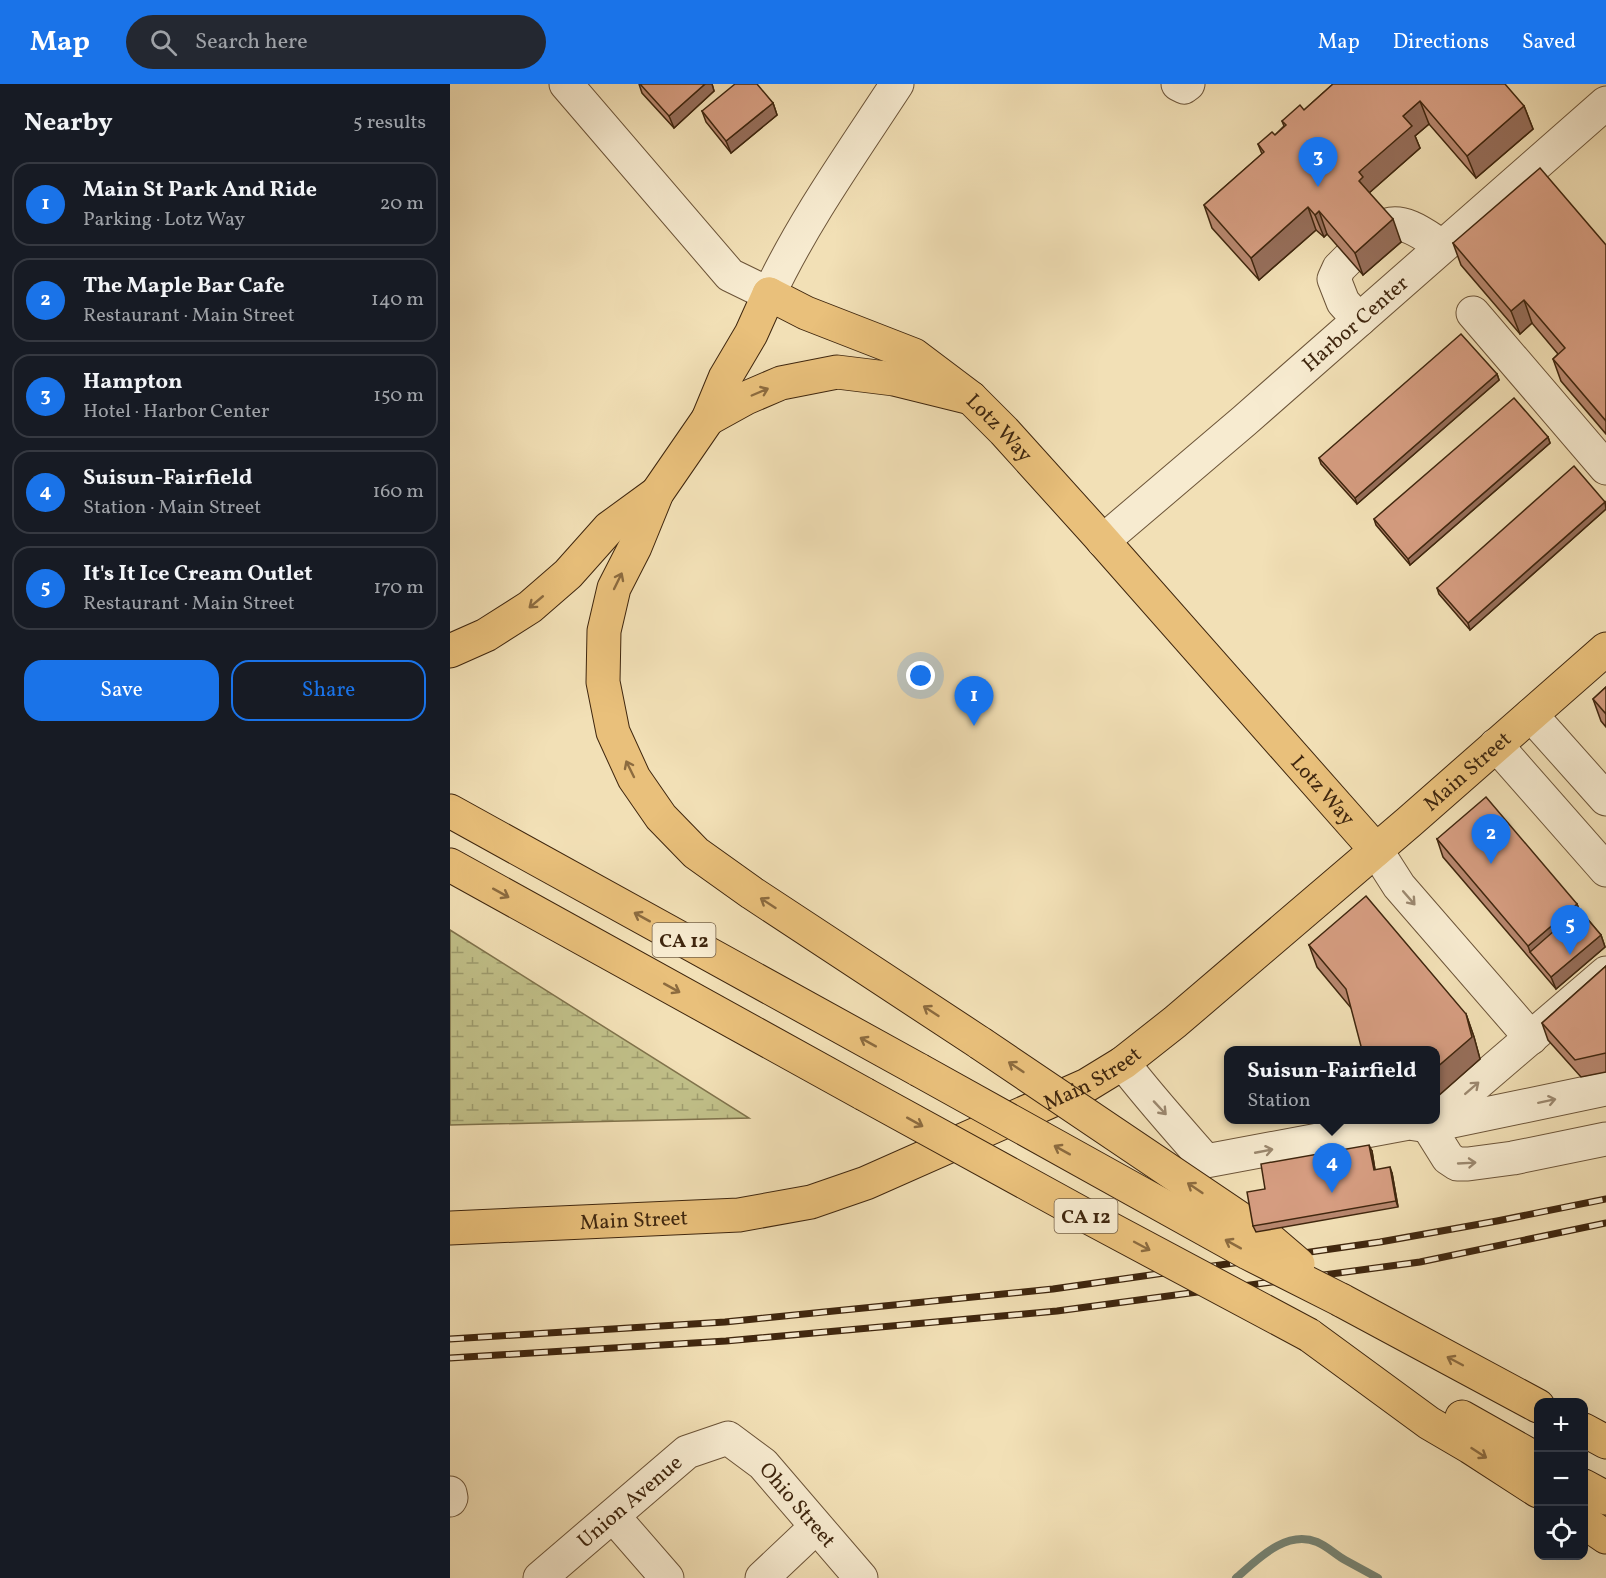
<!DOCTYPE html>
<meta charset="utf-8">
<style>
:root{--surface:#171b24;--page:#242831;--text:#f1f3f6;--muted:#9ea1a6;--line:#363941;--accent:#1a73e8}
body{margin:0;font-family:Vollkorn,serif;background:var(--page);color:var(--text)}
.controls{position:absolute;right:18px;bottom:18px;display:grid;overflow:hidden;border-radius:12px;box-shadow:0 6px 24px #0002}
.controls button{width:54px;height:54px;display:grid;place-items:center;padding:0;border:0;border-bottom:2px solid var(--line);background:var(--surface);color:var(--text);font:30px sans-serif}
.you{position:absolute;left:471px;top:592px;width:21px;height:21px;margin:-15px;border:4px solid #fff;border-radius:50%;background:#1a73e8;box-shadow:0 0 0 9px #1a73e833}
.badge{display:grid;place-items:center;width:39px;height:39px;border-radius:50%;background:var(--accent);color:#fff;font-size:20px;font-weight:700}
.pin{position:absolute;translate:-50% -50px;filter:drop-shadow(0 2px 3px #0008)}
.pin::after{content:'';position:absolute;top:32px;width:21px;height:18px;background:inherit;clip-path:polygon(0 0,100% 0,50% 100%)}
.popup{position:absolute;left:774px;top:962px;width:216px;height:78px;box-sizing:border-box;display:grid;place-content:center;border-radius:12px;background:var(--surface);filter:drop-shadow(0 2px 4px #0005);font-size:20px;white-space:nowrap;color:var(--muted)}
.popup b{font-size:22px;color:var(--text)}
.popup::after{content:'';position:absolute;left:50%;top:100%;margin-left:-12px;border:12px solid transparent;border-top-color:var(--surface)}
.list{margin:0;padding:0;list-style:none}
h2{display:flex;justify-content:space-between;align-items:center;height:78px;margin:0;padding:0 24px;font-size:26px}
h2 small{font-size:20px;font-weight:400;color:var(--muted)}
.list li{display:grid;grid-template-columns:39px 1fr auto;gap:18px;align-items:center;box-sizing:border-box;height:84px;margin:0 12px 12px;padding:0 12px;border:2px solid var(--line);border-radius:18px}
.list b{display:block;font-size:22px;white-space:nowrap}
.list p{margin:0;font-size:20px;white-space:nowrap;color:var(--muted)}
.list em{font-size:20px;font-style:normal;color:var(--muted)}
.actions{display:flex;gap:12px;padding:18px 24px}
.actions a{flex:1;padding:14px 0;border:2px solid var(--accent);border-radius:18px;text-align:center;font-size:21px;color:var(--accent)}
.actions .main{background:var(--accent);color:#fff}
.icon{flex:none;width:33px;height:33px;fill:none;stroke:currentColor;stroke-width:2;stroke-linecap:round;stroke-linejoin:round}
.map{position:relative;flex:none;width:1156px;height:1494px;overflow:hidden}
header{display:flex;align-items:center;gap:36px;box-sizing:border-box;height:84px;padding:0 30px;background:var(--accent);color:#fff}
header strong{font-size:28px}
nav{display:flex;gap:33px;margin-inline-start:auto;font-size:21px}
.search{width:420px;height:54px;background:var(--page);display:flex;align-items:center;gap:15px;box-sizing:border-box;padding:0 21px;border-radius:33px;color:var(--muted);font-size:22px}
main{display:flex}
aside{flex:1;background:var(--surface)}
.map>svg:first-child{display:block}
</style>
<header>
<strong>Map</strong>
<div class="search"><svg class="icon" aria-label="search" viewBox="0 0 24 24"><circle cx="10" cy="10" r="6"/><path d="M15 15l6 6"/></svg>Search here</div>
<nav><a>Map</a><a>Directions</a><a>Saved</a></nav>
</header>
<main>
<aside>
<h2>Nearby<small>5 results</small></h2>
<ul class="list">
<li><span class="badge">1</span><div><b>Main St Park And Ride</b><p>Parking · Lotz Way</p></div><em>20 m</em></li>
<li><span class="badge">2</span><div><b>The Maple Bar Cafe</b><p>Restaurant · Main Street</p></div><em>140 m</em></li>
<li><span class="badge">3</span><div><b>Hampton</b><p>Hotel · Harbor Center</p></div><em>150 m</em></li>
<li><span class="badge">4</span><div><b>Suisun-Fairfield</b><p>Station · Main Street</p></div><em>160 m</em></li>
<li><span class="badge">5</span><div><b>It's It Ice Cream Outlet</b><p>Restaurant · Main Street</p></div><em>170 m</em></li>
</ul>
<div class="actions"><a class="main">Save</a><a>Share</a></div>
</aside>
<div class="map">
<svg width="1156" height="1494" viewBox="0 0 1156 1494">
<defs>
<pattern id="wetland-marsh" width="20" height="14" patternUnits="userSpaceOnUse" patternTransform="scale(1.5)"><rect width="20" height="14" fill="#c1c089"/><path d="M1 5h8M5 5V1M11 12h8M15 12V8" fill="none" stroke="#9e9c6e"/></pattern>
</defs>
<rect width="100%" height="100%" fill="#f2e0b6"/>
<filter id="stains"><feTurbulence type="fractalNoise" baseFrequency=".00333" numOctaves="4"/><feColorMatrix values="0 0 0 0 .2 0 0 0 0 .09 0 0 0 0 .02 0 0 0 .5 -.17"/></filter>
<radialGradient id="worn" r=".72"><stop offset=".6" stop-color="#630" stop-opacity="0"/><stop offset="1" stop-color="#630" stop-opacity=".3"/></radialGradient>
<path fill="url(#wetland-marsh)" stroke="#80734c" stroke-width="1.5" d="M0,846L299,1034L0,1041Z"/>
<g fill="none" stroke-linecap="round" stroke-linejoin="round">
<path stroke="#768170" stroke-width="8" d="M786,1494C807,1476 836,1445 867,1458C877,1462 886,1471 895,1476C906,1482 917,1488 928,1494"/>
<g stroke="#6c5438" stroke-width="35">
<g id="minor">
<path d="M116,0L280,191L319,210C354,136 402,69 447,0"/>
<path d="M728,0L734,3L738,0"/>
<path d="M937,141C956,135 977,153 992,162"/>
<path d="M898,175L889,184L884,195L893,218L909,236"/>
<path d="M1023,229L1156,384"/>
<path id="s1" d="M653,457L794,337L1156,19"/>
<path d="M1081,631L1156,715"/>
<path d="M1046,661L1156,786"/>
<path d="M926,766L949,802L1081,954"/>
<path d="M673,979C699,1013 728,1045 756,1077L959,1039L978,1042L1156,1005"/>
<path d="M981,1039L1156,889"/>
<path d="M978,1042L998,1074L1007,1080H1018L1063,1074L1156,1055"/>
<path d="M0,1409L1,1414L0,1416"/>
<path d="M163,1432L217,1494"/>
<path id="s2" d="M90,1494L237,1368L278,1354L313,1380L411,1494"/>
<path d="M312,1494L366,1443"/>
</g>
</g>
<g stroke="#3f260e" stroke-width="35">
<g id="major">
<path id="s3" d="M319,210L356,229L464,271L521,314L554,347L647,450L926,766"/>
<path id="s4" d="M0,1144L289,1131L361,1118L416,1099L637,1001L673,979L725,938L959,738L1156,565"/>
</g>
</g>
<g stroke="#3f260e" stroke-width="35">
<g id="highway">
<path d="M319,210L301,250L275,294L258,335L207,409L185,463L164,504L154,547L153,598L163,648L184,694L211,733L246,769L302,809L530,959"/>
<path d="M258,335L296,314L331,299L387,288L444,295L521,314"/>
<path d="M0,567L36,551L80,523L118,490L159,444L207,409"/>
<path d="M0,727L469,986"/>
<path d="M0,781L414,1010"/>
<path d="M891,1216L1088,1322"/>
<path d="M859,1251L979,1339L1020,1363L1088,1407"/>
<path d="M1012,1333L1088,1376"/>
<path d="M1134,1346L1156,1358"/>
<path d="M1134,1402L1156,1414"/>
<path d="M1134,1438L1156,1453"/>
</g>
</g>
<use href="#minor" stroke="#f7ebd0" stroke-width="33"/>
<use href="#major" stroke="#e9c07b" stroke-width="33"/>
<use href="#highway" stroke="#e9c07b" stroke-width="33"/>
<g stroke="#3f260e" stroke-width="7">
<g id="rail">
<path d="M0,1255L275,1238L603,1205L930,1158L1047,1137L1156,1115"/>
<path d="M0,1274L276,1257L607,1227L970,1178L1156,1139"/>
</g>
</g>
<use href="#rail" stroke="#f7ebd0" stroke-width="4.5" stroke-dasharray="14" stroke-linecap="butt"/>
<g stroke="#3f260e" stroke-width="35" stroke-linecap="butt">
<g id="highway-bridge">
<path d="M530,959L813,1150L848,1180"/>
<path d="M469,986L798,1169L891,1216"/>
<path d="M414,1010L640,1134L859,1251"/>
</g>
</g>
<use href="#highway-bridge" stroke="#e9c07b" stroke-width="33"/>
</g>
<g fill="#b8876f" stroke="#3f260e" stroke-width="1.5">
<path d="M189,0H262L264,7L224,44L192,9Z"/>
<path d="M883,0L1074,22L1083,45L1026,94L979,40L965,52L970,64L919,109L951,158L913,191L877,150L874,153L866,146L809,196L762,144L754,121L812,70L808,60L825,51L834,42L832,37L854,26Z"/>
<path d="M323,19L327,31L281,69L256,38L252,27Z"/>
<path d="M1003,159L1156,161V350L1111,297L1103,275L1108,270L1082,239L1070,250L1011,181Z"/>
<path d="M1047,290L1049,296L907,420L871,380L869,374Z"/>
<path d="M1098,353L1100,359L960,481L926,441L924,435Z"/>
<path d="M1155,418L1156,425L1020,546L989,510L987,504Z"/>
<path d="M1156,603V643L1151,637L1143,615Z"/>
<path d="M987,755L1127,820L1129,825L1151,851L1155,863L1106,905L993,773Z"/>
<path d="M859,861L1016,930L1024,953L1030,975L986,1013V966L901,924L867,883Z"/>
<path d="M1156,882V988L1131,993L1098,956L1092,939Z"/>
<path d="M922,1067L925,1086L942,1089L948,1123L806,1148L803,1142L815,1105Z"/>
</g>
<g fill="#966e5a" stroke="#3f260e" stroke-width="1.5">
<path d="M255,0H262L264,7L224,44L219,32Z"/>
<path d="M970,17L979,40L965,52L970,64L919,109L909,97V88L953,32Z"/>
<path d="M323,19L327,31L281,69L276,57Z"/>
<path d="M1074,22L1083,45L1026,94L1017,72Z"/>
<path d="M858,123L866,146L809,196L801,174Z"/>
<path d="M869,127L877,150L874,153L865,131Z"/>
<path d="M943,135L951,158L913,191L905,169Z"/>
<path d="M1074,216L1082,239L1070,250L1061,227Z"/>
<path d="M1047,290L1049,296L907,420L905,414Z"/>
<path d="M1098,353L1100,359L960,481L958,475Z"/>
<path d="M1155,418L1156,425L1020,546L1018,539Z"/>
<path d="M1127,820L1133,837L1080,868L1078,862Z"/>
<path d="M1151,851L1155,863L1106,905L1101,893Z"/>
<path d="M1016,930L1024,953L1030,975L987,1013L986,1009V984Z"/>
<path d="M919,1061L922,1067L926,1092L924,1086Z"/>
<path d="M940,1083L942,1089L948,1123L946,1117Z"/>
</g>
<g fill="#d69d81" stroke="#3f260e" stroke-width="1.5">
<path d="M190,0H255L219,32Z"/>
<path d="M285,0H307L323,19L276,57L252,27Z"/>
<path d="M883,0H1055L1074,22L1017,72L970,17L953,32L962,42L909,88L913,93L909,97L943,135L905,169L869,127L865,131L858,123L801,174L754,121L814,68L808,60L822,48L825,51L836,41L832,37L850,21L854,26Z"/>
<path d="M1090,84L1156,161V337L1103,275L1115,264L1074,216L1061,227L1003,159Z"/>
<path d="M1011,250L1047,290L905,414L869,374Z"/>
<path d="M1064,314L1098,353L958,475L924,435Z"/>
<path d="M1124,382L1155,418L1018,539L987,504Z"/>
<path d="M1156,603V630L1143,615Z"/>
<path d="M1036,713L1127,820L1078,862L987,755Z"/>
<path d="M916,812L1016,930L1022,953L986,984V966H912L896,905L859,861Z"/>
<path d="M1129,825L1151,851L1101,893L1080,868Z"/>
<path d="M1156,882V969L1125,976L1092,939Z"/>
<path d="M919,1061L924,1086L940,1083L946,1117L803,1142L797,1108L815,1105L811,1080Z"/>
</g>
<defs><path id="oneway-shaft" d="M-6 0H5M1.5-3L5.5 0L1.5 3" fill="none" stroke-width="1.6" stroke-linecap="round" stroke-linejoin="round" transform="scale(1.5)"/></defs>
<g stroke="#8c6b3f">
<use href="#oneway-shaft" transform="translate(310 308) rotate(-23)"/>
<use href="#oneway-shaft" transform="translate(168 497) rotate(-64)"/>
<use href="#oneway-shaft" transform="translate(86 518) rotate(140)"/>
<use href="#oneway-shaft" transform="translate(180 685) rotate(-116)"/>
<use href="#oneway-shaft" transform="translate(51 809) rotate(29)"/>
<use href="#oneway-shaft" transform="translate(318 819) rotate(-147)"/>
<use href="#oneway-shaft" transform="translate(192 833) rotate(-151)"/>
<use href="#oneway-shaft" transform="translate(222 904) rotate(29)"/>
<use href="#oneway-shaft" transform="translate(481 927) rotate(-147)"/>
<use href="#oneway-shaft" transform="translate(418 958) rotate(-151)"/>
<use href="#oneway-shaft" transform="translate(566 983) rotate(-146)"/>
<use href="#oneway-shaft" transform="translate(465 1038) rotate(29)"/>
<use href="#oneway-shaft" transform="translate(612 1066) rotate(-151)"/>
<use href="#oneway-shaft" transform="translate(745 1104) rotate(-146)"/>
<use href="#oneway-shaft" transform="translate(783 1160) rotate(-151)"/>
<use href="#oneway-shaft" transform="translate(692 1162) rotate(28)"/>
<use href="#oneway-shaft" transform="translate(1005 1277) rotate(-152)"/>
<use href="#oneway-shaft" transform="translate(1029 1369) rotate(33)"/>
</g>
<g stroke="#9b886f">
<use href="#oneway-shaft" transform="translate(959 814) rotate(49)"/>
<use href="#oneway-shaft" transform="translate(1022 1004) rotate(-41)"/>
<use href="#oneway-shaft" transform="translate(1097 1017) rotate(-12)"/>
<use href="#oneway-shaft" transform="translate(710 1024) rotate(47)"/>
<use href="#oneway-shaft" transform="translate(814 1067) rotate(-11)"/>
<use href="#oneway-shaft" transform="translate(1017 1079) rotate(-3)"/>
</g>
<g text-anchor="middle" stroke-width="4.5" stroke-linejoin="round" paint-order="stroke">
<g fill="#f7ebd0" stroke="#766148" stroke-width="1.5">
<rect x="202.5" y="839" width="63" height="34" rx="4.5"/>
<rect x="604.5" y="1115" width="63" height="34" rx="4.5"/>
</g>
<g font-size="20" font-weight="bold" fill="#3f260e">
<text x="234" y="863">CA 12</text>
<text x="636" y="1139">CA 12</text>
</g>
<g font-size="21" fill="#3f260e" stroke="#f7ebd0">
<text dy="7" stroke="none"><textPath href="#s1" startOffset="333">Harbor Center</textPath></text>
<text dy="7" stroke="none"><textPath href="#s3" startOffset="270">Lotz Way</textPath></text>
<text dy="7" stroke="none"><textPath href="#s4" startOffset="1156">Main Street</textPath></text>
<text dy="7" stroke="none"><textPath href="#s3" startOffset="756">Lotz Way</textPath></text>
<text dy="7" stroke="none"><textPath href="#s4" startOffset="670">Main Street</textPath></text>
<text dy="7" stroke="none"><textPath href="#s4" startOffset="184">Main Street</textPath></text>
<text dy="7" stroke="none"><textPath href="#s2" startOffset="118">Union Avenue</textPath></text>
<text dy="7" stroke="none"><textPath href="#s2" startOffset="334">Ohio Street</textPath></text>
</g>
</g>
<rect width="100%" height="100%" filter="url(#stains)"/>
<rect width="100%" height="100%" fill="url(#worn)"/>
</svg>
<div class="controls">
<button>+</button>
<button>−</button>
<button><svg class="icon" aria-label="locate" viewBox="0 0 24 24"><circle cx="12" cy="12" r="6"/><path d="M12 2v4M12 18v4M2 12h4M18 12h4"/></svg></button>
</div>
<div class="you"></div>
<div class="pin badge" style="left:524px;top:642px">1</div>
<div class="pin badge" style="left:1041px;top:780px">2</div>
<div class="pin badge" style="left:868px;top:103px">3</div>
<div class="pin badge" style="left:882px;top:1109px">4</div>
<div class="popup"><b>Suisun-Fairfield</b>Station</div>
<div class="pin badge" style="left:1120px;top:871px">5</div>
</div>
</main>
